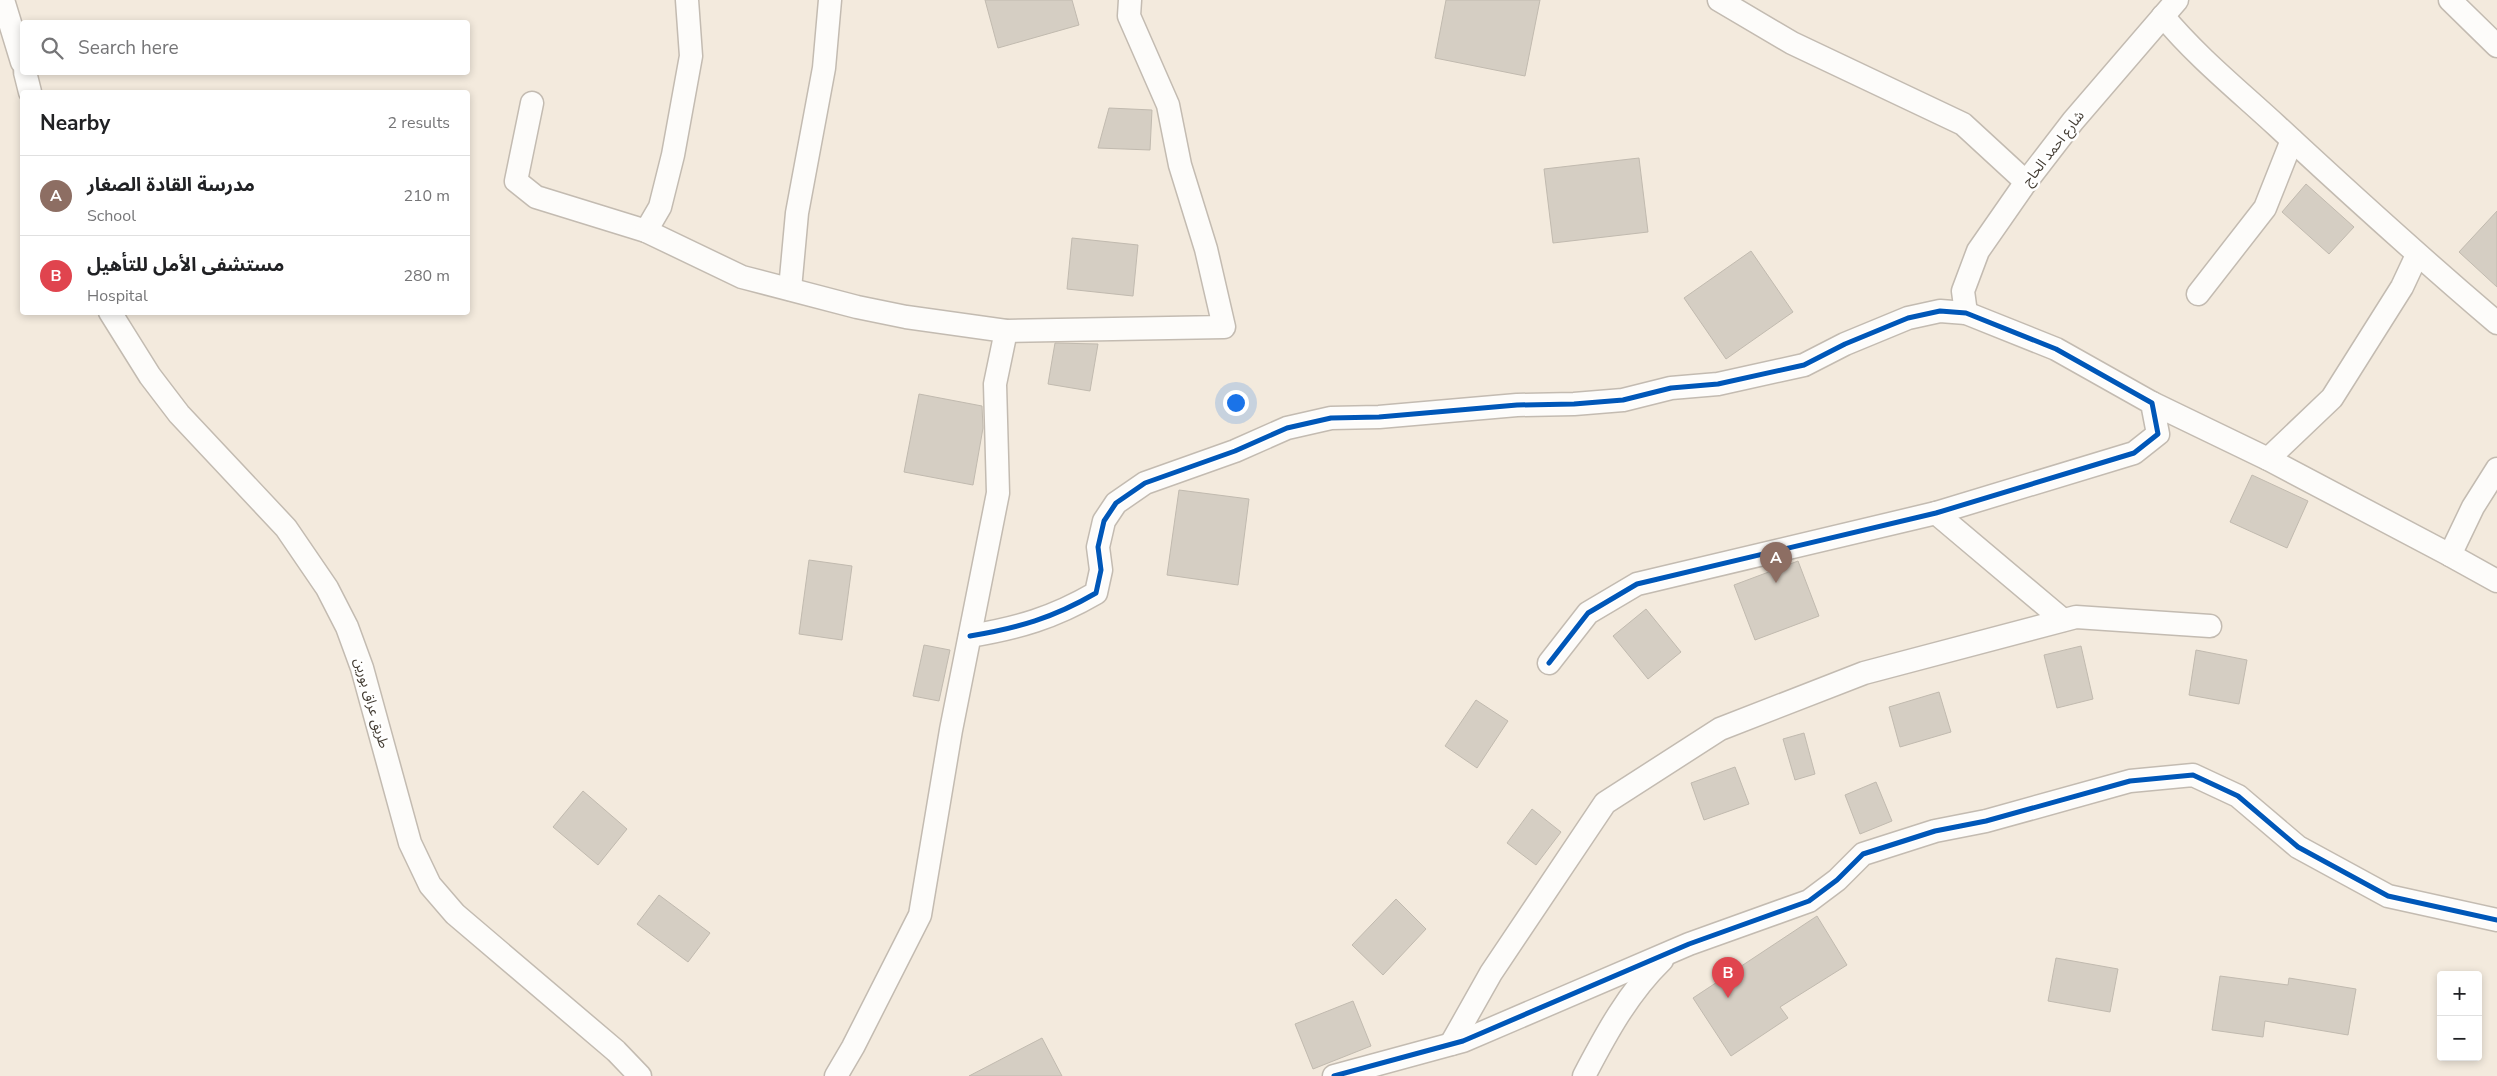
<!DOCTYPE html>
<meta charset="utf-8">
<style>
:root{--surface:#fff;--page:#f6f6f6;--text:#202124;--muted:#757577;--line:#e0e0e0;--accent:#db2777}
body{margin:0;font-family:"Nunito Sans","Noto Sans Arabic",sans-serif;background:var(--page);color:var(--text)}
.controls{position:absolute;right:15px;bottom:15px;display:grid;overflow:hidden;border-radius:5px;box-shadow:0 2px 8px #0003}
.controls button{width:45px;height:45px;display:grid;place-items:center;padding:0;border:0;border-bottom:1px solid var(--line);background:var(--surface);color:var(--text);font:25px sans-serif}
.you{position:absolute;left:1235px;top:402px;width:18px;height:18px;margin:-12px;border:4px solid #fff;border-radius:50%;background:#1a73e8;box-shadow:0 0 0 8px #1a73e833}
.badge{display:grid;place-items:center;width:32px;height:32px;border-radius:50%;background:var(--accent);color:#fff;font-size:16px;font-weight:700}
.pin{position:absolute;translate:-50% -41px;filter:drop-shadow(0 1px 2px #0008)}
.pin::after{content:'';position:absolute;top:26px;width:18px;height:15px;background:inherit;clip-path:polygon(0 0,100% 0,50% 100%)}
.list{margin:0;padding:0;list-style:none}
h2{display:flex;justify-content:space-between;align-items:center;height:65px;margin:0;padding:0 20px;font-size:21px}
h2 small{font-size:16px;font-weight:400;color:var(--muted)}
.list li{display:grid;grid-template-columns:32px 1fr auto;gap:15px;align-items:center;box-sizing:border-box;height:80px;padding:0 20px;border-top:1px solid var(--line)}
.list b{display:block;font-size:19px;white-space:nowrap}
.list p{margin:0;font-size:16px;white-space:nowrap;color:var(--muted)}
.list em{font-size:16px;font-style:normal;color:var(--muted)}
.icon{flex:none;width:28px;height:28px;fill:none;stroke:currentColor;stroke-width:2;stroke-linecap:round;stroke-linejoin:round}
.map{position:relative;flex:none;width:2497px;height:1076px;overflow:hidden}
.search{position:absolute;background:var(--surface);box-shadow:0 2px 8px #0003;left:20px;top:20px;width:450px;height:55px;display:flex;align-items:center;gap:12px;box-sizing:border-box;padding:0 18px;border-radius:5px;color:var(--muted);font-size:19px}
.panel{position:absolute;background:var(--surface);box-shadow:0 2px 8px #0003;left:20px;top:90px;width:450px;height:225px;border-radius:5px}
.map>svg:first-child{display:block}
</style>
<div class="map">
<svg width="2497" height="1076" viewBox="0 0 2497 1076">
<rect width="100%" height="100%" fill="#f3eadd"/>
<g fill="#d5cec3" stroke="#c1baaf">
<path d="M985,0H1072L1079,25L998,48Z"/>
<path d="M1446,0H1540L1525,76L1435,58Z"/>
<path d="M1109,108L1152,110L1150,150L1098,148Z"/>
<path d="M1639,158L1648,232L1553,243L1544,169Z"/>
<path d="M2306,184L2354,227L2329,254L2282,212Z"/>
<path d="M2497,211V287L2459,252Z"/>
<path d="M1072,238L1138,245L1133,296L1067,289Z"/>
<path d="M1751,251L1793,312L1726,359L1684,298Z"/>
<path d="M1055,343L1098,344L1090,391L1048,384Z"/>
<path d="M919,394L982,406L983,428L973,485L904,472Z"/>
<path d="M2252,475L2308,501L2287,548L2230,522Z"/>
<path d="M1179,490L1249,499L1238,585L1167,575Z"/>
<path d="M809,560L852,566L842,640L799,634Z"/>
<path d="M1798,561L1819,616L1755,640L1734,585Z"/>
<path d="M1646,609L1681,652L1648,679L1613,636Z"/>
<path d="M924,645L950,650L939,701L913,696Z"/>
<path d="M2081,646L2093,699L2057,708L2044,655Z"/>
<path d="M2196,650L2247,660L2239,704L2189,695Z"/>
<path d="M1939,692L1951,732L1900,747L1889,707Z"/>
<path d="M1476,700L1508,721L1477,768L1445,746Z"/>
<path d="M1804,733L1815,774L1795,780L1783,739Z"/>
<path d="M1735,767L1749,804L1704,820L1691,783Z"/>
<path d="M1876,782L1892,821L1860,834L1845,795Z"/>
<path d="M583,791L627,829L598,865L553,827Z"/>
<path d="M1532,809L1561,832L1536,865L1507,843Z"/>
<path d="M659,895L710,933L688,962L637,924Z"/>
<path d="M1396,899L1426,929L1383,975L1352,945Z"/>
<path d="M1817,916L1847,965L1780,1007L1788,1018L1731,1056L1693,998Z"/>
<path d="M2056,958L2118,969L2110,1012L2048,1001Z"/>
<path d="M2220,976L2288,985L2289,978L2356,989L2348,1035L2265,1021L2263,1037L2212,1030Z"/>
<path d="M1353,1001L1371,1046L1313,1069L1295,1024Z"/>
<path d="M1042,1038L1062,1076H969Z"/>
</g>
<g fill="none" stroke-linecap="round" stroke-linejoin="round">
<g stroke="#c3bbb1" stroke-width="25">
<g id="minor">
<path d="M3,0L22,62"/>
<path d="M1719,0L1792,43L1963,124L2026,182"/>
<path d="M2450,0L2497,46"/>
<path d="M2163,16C2196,56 2238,90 2277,126C2349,193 2422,259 2497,323"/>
<path d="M25,72L30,92"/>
<path d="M532,103L516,181L536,197L646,231L742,277L857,307L906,317L1006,331L1224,327L1206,249L1180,165L1168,105L1129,16L1130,0"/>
<path d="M646,231L660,207L673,155L691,56L687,0"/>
<path d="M790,289L797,213L824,68L830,0"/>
<path d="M2198,294L2265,208L2292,140"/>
<path d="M110,312L150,376L179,414L286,528L327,588L347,627L362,668L410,843L430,885L455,914L616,1051L640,1076"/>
<path d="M1966,313L1963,291L1978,251L2026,182L2073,121L2177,0"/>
<path d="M2152,403L2268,459L2450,555L2473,507L2497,469"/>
<path d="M2268,459L2332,398L2402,287L2417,255"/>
<path d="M1936,513L2063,620"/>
<path d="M2450,555L2497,581"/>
<path d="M970,636C1018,628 1053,618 1096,593L1101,570L1098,547L1104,521L1116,503L1145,483L1235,451L1287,428L1331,418L1379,417L1517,405L1574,404L1623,400L1671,388L1718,384L1804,365L1845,344L1908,318L1940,311L1966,313L2056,349L2152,403L2158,434L2134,453L1936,513L1637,584L1588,613L1549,663"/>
<path d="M1451,1044L1491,973L1605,803L1720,729L1864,673L2076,617L2210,626"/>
<path d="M836,1076L853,1047L920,915L951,730L998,493L995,384L1006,331"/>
<path d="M1334,1076L1463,1041L1689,944L1809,901L1837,880L1863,854L1935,831L1986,821L2130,781L2193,775L2238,796L2298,847L2388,896L2497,920"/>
<path d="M1584,1076C1606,1034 1628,993 1662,960"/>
</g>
</g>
<use href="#minor" stroke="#fdfcfa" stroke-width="22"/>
<g stroke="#fff" stroke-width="8">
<g id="cycleway">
<path d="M970,636C1018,628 1053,618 1096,593L1101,570L1098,547L1104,521L1116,503L1145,483L1235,451L1287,428L1331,418L1379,417L1517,405L1574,404L1623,400L1671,388L1718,384L1804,365L1845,344L1908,318L1940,311L1966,313L2056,349L2152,403L2158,434L2134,453L1936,513L1637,584L1588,613L1549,663"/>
<path d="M1334,1076L1463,1041L1689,944L1809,901L1837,880L1863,854L1935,831L1986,821L2130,781L2193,775L2238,796L2298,847L2388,896L2497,920"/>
</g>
</g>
<use href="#cycleway" stroke="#0057b8" stroke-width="5"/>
</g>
<g text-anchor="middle" stroke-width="5" stroke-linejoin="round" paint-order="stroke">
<g font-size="14" fill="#433c32" stroke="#fff">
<text transform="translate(2053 148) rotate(-52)" y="5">شارع احمد الحاج</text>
<text transform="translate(372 703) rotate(74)" y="5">طريق عراق بورين</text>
</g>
</g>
</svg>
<div class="controls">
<button>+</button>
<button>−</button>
</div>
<div class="you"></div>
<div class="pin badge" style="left:1776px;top:583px;background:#8d6e63">A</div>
<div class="pin badge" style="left:1728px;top:998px;background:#e0444e">B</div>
<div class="search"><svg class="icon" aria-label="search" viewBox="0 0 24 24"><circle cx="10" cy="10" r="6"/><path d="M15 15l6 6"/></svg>Search here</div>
<section class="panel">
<h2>Nearby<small>2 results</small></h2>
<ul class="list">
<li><span class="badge" style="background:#8d6e63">A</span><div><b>مدرسة القادة الصغار</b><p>School</p></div><em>210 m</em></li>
<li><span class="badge" style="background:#e0444e">B</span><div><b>مستشفى الأمل للتأهيل</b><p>Hospital</p></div><em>280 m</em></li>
</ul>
</section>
</div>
